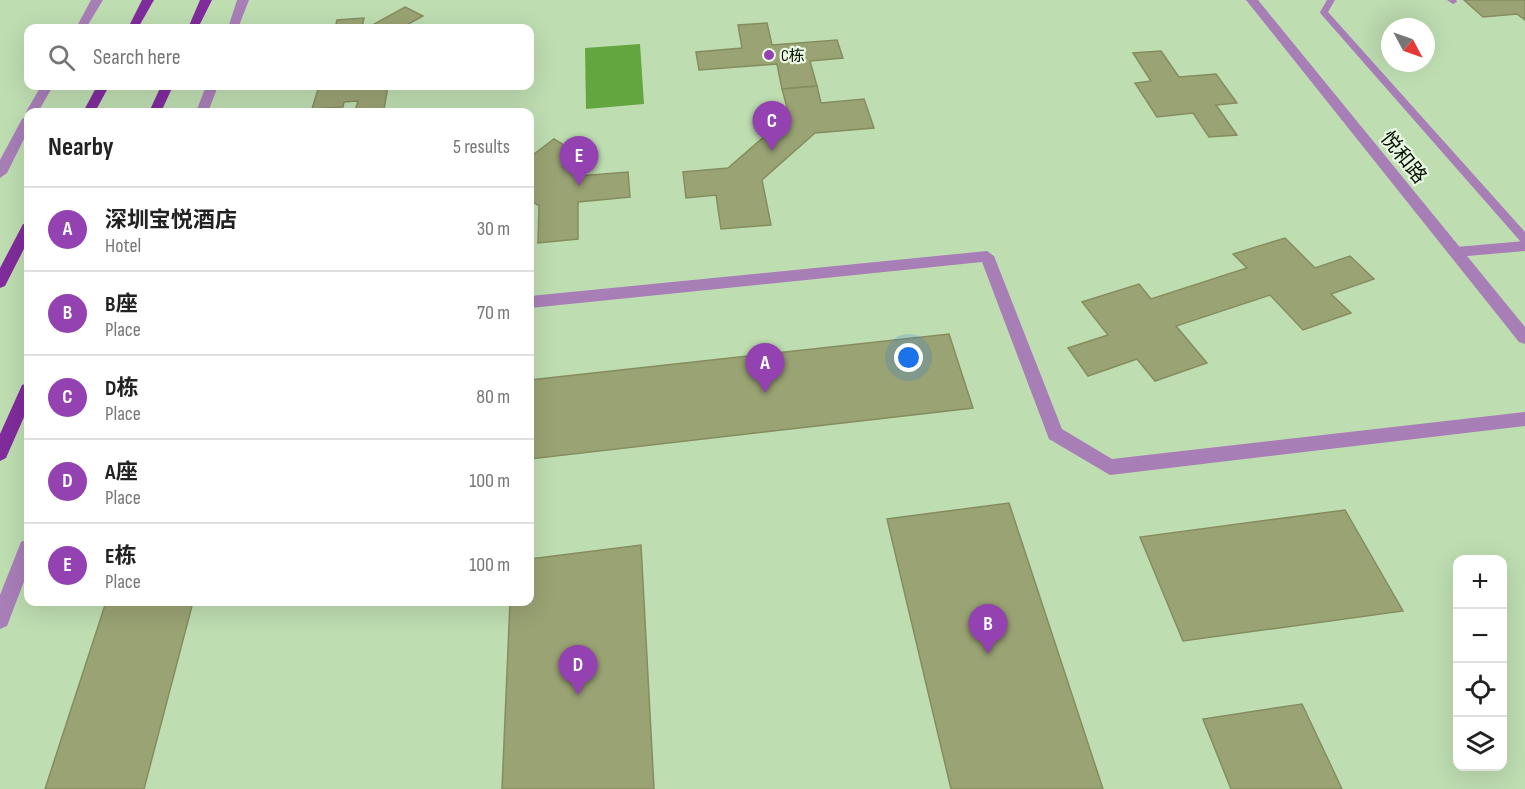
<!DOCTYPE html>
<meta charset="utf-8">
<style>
:root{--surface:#fff;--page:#f2f2f2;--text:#222;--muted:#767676;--line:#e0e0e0;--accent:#9442b1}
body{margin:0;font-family:"Sofia Sans Condensed","Noto Sans SC",sans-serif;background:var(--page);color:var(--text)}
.controls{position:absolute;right:18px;bottom:18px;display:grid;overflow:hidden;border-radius:12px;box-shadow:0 6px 24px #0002}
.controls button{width:54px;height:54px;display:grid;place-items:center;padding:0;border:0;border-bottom:2px solid var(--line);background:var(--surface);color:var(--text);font:30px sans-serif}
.compass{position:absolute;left:1381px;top:18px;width:54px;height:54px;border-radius:50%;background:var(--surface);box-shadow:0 6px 24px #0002;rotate:131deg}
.you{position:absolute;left:909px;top:358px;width:21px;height:21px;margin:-15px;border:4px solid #fff;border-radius:50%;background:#1a73e8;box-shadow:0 0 0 9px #1a73e833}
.badge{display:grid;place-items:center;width:39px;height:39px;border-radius:50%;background:var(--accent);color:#fff;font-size:20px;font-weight:700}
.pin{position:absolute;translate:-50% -50px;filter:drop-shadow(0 2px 3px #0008)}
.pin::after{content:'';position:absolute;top:32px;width:21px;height:18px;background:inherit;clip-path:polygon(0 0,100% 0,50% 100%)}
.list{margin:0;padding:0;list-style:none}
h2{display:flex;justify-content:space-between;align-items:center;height:78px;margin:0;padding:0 24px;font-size:26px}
h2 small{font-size:20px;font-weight:400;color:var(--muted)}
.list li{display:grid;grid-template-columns:39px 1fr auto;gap:18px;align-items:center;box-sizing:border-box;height:84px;padding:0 24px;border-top:2px solid var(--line)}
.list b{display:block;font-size:22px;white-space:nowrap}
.list p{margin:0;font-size:20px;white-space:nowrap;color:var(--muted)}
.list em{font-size:20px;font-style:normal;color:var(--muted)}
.icon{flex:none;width:33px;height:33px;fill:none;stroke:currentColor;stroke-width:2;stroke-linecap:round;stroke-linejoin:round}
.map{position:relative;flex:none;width:1525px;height:789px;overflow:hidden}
.search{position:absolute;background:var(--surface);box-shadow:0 6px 24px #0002;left:24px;top:24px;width:510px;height:66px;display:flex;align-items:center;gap:15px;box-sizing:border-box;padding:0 21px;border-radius:12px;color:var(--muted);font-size:22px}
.panel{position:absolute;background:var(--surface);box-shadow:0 6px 24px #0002;left:24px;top:108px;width:510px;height:498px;border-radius:12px}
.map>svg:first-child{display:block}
</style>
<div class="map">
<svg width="1525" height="789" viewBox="0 0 1525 789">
<rect width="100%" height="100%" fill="#beddb1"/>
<path fill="#63a640" d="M640,44L644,104L586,109L585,48Z"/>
<g fill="#9aa373" stroke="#858d5f" stroke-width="1.5">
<path d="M1464,0H1525V20L1517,14L1483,17Z"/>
<path d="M405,7L423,16L401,28H335L337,20L364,18L362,27H369Z"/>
<path d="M767,23L772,45L837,40L843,58L810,61L817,86L782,89L777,64L699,70L696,52L742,48L738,25Z"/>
<path d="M1161,51L1179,77L1216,74L1237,103L1216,105L1237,135L1209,137L1193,113L1157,117L1135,83L1151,81L1133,53Z"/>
<path d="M319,86H388L384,109L355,111L358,101L344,102L343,107L312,109Z"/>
<path d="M817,86L821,103L864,99L874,128L815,133L762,180L771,225L721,229L716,195L686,198L683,172L728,168L789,115L782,89Z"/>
<path d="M554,139L579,154L562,167L578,176L628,172L630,197L578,202V239L538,243L539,206L530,200V157Z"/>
<path d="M1285,238L1315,268L1350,256L1374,279L1331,294L1351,313L1303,330L1270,295L1176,326L1207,363L1155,381L1137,359L1088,376L1068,348L1108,335L1082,302L1139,284L1151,299L1247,268L1233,254Z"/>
<path d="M949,334L973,408L530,459V380Z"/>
<path d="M1009,503L1103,789H951L887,519Z"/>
<path d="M1345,510L1403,611L1183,641L1140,537Z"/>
<path d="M641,545L654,789H502L510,602H530V559Z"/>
<path d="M106,602H193L144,789H45Z"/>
<path d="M1302,704L1342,789H1231L1203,719Z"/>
</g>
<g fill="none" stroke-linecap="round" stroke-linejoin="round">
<g fill="#a87eb7" fill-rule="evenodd">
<path d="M1327,0H1335L1328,12L1525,232V243L1521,242L1321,14L1320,12Z"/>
<path d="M1447,0H1456L1457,2L1453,4Z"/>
</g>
<g fill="#a87eb7" fill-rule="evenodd">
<path d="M1525,241V251L1456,257L1449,252L1456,247Z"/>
<path d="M987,251L994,256L1062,429L1112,459L1525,412V426L1110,475L1049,439L982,262L530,308V296Z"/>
</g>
<g fill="#a87eb7" fill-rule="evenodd">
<path d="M91,0H103L86,28H76Z"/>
<path d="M237,0H249L238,28H228Z"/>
<path d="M1246,0H1258L1525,327V344L1519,342Z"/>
<path d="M41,86H53L38,112H28V131L7,173L0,178V160L22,119L28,115L26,112Z"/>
<path d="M206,86H218L208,112H196Z"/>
<path d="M28,539V571L7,626L0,629V595L21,542Z"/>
</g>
<g fill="#802c9c" fill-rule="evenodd">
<path d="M142,0H154L138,28H128Z"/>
<path d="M200,0H212L198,28H188Z"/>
<path d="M97,86H109L95,112H83Z"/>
<path d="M161,86H173L161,112H149Z"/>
<path d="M28,223V241L5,286L0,288V268L23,224Z"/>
<path d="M28,383V408L6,458L0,461V434L22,385Z"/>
</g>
</g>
<circle fill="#9442b1" stroke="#e9f8e2" stroke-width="2" cx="769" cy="55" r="6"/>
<g text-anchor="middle" stroke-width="4.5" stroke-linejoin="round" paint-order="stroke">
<g font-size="16" fill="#081204" stroke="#e9f8e2" text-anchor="start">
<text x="781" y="61">C栋</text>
</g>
<g font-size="20" fill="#081204" stroke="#e9f8e2">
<text transform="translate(1404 157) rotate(51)" y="7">悦和路</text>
</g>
</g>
</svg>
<div class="controls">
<button>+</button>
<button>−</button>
<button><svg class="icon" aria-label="locate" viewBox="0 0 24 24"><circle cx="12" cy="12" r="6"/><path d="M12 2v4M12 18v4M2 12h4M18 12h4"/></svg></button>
<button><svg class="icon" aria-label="layers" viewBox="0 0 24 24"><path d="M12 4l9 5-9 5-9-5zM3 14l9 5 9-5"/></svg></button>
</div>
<svg class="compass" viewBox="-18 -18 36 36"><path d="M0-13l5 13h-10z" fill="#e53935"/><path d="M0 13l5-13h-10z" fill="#767676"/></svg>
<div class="you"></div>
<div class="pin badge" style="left:765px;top:393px">A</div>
<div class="pin badge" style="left:988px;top:654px">B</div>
<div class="pin badge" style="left:772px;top:151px">C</div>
<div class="pin badge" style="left:578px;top:695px">D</div>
<div class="pin badge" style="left:579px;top:186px">E</div>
<div class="search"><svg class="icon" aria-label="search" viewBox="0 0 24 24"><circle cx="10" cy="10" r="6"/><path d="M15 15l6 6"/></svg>Search here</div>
<section class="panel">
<h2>Nearby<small>5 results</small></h2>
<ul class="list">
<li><span class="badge">A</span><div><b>深圳宝悦酒店</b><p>Hotel</p></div><em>30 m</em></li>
<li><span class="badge">B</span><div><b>B座</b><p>Place</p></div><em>70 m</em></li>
<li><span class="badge">C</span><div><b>D栋</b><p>Place</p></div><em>80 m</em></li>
<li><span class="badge">D</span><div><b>A座</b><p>Place</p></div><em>100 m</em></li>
<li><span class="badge">E</span><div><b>E栋</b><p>Place</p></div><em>100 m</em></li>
</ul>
</section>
</div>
